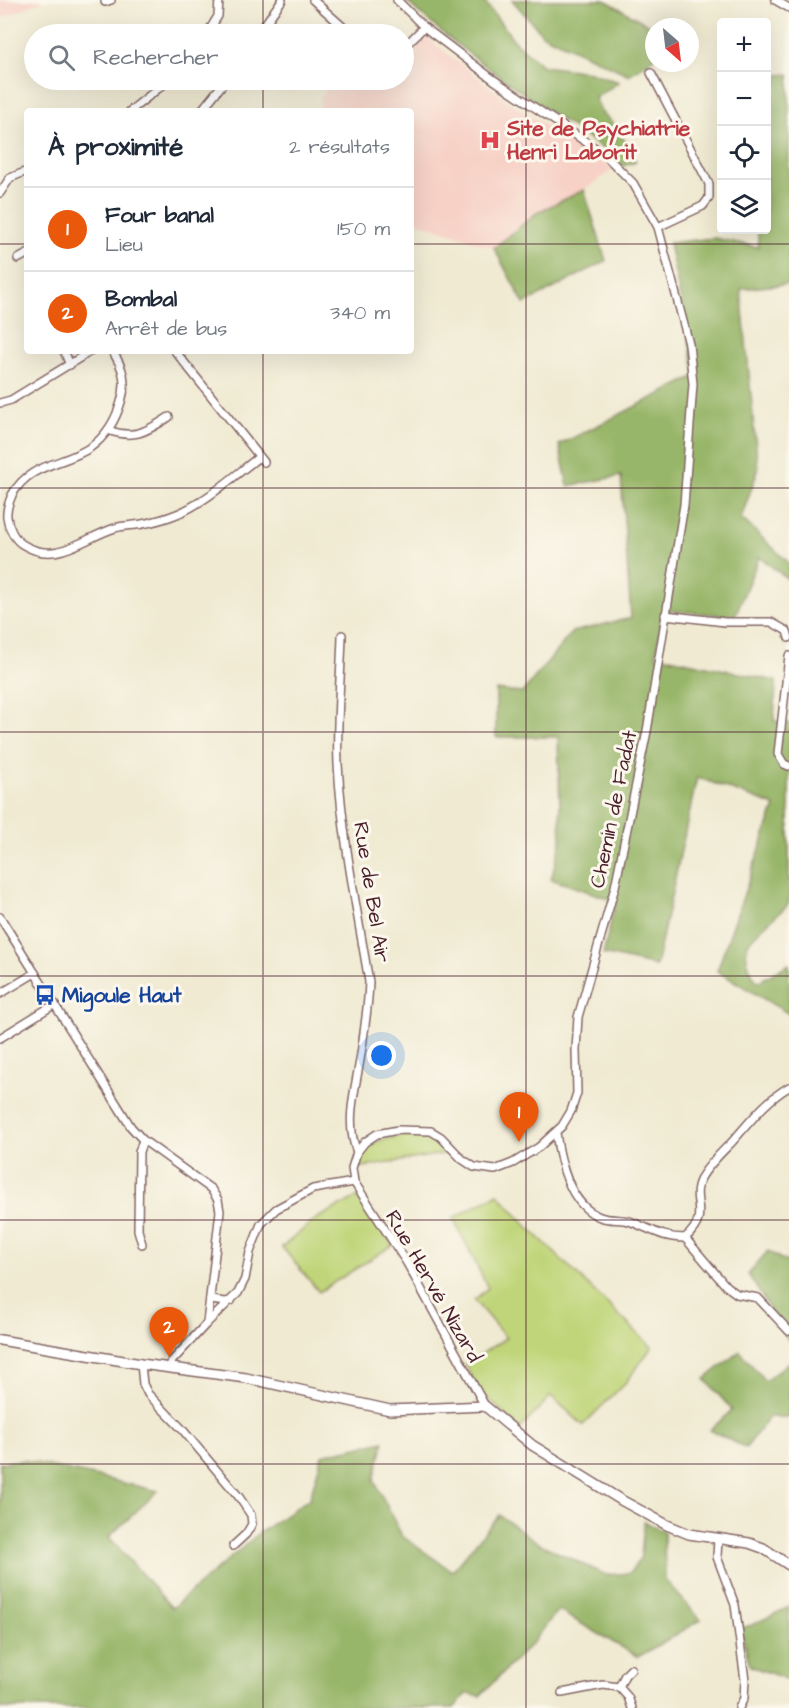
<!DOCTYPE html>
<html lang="fr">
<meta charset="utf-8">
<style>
:root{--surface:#fff;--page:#f6f6f7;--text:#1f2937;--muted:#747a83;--line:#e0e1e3;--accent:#ea580c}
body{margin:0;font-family:"Architects Daughter",sans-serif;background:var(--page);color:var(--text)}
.controls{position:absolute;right:18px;top:18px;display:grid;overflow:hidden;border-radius:6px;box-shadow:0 6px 24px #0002}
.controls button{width:54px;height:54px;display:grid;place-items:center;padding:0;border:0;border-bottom:2px solid var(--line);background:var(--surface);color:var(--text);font:30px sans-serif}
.compass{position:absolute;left:645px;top:18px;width:54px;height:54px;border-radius:50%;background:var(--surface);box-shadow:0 6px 24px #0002;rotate:152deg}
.you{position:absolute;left:382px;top:1056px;width:21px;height:21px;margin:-15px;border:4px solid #fff;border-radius:50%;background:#1a73e8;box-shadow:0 0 0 9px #1a73e833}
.badge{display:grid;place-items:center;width:39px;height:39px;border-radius:50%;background:var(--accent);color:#fff;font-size:20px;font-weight:700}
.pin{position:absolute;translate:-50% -50px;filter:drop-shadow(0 2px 3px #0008)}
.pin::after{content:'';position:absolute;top:32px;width:21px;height:18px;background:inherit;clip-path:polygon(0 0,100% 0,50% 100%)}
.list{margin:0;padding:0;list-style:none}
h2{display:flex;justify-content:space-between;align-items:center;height:78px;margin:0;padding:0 24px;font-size:26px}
h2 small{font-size:20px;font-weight:400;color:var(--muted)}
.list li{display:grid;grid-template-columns:39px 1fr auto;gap:18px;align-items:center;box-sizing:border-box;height:84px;padding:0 24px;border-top:2px solid var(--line)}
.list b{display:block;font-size:22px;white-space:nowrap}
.list p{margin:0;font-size:20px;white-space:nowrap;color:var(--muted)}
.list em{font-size:20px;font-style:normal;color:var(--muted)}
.icon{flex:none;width:33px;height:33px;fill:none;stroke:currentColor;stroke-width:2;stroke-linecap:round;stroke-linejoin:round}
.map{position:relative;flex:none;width:789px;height:1708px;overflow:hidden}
.search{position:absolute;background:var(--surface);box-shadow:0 6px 24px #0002;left:24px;top:24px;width:390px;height:66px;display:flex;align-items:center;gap:15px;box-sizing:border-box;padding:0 21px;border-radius:33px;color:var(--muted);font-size:22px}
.panel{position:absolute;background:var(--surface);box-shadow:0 6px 24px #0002;left:24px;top:108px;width:390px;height:246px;border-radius:6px}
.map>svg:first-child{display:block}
</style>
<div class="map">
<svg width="789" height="1708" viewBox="0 0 789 1708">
<rect width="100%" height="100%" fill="#fbf7ec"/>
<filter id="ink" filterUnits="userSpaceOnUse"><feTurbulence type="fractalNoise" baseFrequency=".0167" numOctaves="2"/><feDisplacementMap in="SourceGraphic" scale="12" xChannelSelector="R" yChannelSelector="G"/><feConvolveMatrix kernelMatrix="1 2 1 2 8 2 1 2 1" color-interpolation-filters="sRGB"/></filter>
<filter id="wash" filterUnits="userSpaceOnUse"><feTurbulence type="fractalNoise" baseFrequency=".008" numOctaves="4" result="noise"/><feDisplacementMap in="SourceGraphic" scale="24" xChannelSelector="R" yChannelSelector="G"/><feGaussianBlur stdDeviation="1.35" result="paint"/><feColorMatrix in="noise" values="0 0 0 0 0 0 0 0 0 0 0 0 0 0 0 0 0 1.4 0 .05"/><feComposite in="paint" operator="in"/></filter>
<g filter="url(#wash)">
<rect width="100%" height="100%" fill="#f0ead2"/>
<g fill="#f7d1c6">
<path d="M0,0H44L0,19Z"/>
<path d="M424,35L509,102L614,169L584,190L538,212L494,248L412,220L411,111H320V98L332,80H404V53Z"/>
</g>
<g fill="#c0d579" stroke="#857a52" stroke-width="1.5">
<path d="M415,1134C434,1135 437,1141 449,1153L357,1168C366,1137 388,1138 415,1134Z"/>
<path d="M498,1194L528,1227L652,1347L627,1381L583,1425L551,1396L520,1429L478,1389L465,1364L506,1338L474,1300L488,1288L453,1218Z"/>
<path d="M357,1197L393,1245L319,1292L282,1247L316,1219Z"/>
</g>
<g fill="#98b669" stroke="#716a4a" stroke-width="1.5">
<path d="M405,0H483L517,44L543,66L590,72L619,82L595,98L602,113L617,127L636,162L623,166L609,153C540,104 467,58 405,0Z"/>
<path d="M512,0H605L654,28V58L629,75L543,35Z"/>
<path d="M789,74V284L741,289L758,470L741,518L789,563V580L759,557L735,616L663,610L656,655L776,681L774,721L789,723V902L787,906C777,915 755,933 749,942C742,954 750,973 758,982L789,964V1014L717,971L775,806L697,777L656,966L603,954L616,901L551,879L561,843L558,737H496V690L522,693L572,632L631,618L621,476L568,486L559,445L696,376L669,243L714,238L758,247V230H766L767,76Z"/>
<path d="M584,190L606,261L524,304L494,248L538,212Z"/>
<path d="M768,1251L786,1262L789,1260V1341L748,1274Z"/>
<path d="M740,1351L765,1381L789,1362V1417H769L746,1448L710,1430L732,1410L705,1379Z"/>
<path d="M384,1441L374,1480L402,1536L452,1571L499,1515L540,1544L606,1575L630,1573L641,1557L644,1521L664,1532L665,1580L701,1620L638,1657L558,1610L535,1640L480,1696L467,1693L454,1708H0V1463L24,1460L158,1491L109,1537L172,1608L259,1533L310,1498L322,1455Z"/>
<path d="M789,1607V1680L750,1666L740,1628L752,1625Z"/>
</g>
</g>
<g filter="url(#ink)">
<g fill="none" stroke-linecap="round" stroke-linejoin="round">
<g stroke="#846665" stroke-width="10">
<g id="street">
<path d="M313,0L351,34"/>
<path d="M397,0L424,27L494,80L604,154L633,183L658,227L689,344L693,384L684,505L647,731L615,887L578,1017L576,1050L577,1093L571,1111L562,1126L539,1147L513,1163L495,1170L474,1167L462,1159L441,1137L431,1131L398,1130L377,1134L365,1142L357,1152L352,1168L354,1182L407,1263L485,1406"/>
<path d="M775,0L789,8"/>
<path d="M105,2L111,0"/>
<path d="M207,34L218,16L219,0"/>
<path d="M258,34L282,0"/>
<path d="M404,47L424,27"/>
<path d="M651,73L709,184V198L703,206L658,227"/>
<path d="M130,111L169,80"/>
<path d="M201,111L226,80"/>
<path d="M0,193L10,178L27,171"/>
<path d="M18,259L27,254"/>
<path d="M64,351L70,365"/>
<path d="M112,351C124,368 127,383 121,402C116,419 106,436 91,447C63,466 30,462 12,495C9,502 6,510 7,517C8,526 14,539 22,544C56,566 83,538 115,528C124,525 133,526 142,524C153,522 167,518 177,514C205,503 235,475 259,457"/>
<path d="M175,351L264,462"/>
<path d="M0,403L11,400L91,351"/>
<path d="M108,430C135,440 147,431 169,417"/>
<path d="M665,615L725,622H771L787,631L789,638"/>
<path d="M342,635C341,678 336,721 338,764C342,837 357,910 369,982C368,1009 364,1034 360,1060C355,1090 345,1123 357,1152"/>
<path d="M789,656L778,754L784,764L789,766"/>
<path d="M0,917L131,1127L143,1140L211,1189L218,1200L220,1211L207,1323"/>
<path d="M0,994L35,973"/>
<path d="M0,1038L55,1004"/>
<path d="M556,1133C560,1162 569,1205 600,1217C610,1221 622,1218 632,1222C653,1230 662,1238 685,1238C712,1215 689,1201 701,1178C709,1164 721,1153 732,1142C749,1123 766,1100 789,1087"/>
<path d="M685,1238L726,1286L737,1294L758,1298L789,1331"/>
<path d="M142,1244L138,1230L139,1152L143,1140"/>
<path d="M211,1300L225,1302L231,1301"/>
<path d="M141,1364L143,1384L148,1394L182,1429L239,1497L251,1515L252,1524L246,1534L233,1546"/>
<path d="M169,1368L172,1361L207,1323L238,1293L245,1279L250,1252L261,1224L276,1209L313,1189L354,1182"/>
<path d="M718,1538L717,1557L735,1605L745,1680L744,1698L739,1708"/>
<path d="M619,1687L625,1675L631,1669"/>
<path d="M562,1693L603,1685L619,1687L628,1697L632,1708"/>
</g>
</g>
<g stroke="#846665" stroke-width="12">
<path id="secondary" d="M0,1340L141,1364L246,1378L390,1410L485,1406L532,1445L621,1500L667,1525L689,1534L749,1543L763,1548L789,1565"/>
</g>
<use href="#street" stroke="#fff" stroke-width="7"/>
<use href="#secondary" stroke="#fff" stroke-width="9"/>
</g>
</g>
<path fill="none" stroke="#4a1f2b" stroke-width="1.5" stroke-opacity="0.55" d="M263,0V34M526,0V1708M263,80V111M0,244H27M411,244H789M263,351V1708M0,488H789M0,732H789M0,976H789M0,1220H789M0,1464H789"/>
<defs>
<g id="hospital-bare" transform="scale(1.62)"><path d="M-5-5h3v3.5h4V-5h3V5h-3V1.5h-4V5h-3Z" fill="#e0444e" stroke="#fbf7ec" stroke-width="2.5" paint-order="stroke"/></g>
<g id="bus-bare" transform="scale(1.62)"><path d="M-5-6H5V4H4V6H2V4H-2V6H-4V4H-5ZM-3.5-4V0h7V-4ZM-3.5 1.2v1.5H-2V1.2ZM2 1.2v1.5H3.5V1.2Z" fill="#1a4fb4" stroke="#fbf7ec" stroke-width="2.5" paint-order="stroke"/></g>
</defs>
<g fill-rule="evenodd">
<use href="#hospital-bare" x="490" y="140"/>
<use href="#bus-bare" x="45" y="995"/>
</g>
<g text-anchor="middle" stroke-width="6" stroke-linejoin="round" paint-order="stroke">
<g font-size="21" font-weight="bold" fill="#be3a42" stroke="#fbf7ec" text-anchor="start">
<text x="507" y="135">Site de Psychiatrie<tspan x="507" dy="24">Henri Laborit</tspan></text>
</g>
<g font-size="21" fill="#4a1f2b" stroke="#fbf7ec">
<text transform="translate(613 809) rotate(-78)" y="7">Chemin de Fadat</text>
<text transform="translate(372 892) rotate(81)" y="7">Rue de Bel Air</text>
<text transform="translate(434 1286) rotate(60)" y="7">Rue Hervé Nizard</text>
</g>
<g font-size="21" font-weight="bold" fill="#164399" stroke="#fbf7ec" text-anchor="start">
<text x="62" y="1002">Migoule Haut</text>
</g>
</g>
</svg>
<div class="controls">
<button>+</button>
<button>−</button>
<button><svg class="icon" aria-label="locate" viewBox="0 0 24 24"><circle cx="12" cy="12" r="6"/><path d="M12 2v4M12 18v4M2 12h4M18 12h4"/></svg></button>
<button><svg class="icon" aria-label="layers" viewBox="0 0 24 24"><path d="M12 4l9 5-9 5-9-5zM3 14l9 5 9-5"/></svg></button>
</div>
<svg class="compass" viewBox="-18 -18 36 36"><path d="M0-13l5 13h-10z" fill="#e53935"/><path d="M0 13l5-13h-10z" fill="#747a83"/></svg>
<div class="you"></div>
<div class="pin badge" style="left:519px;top:1142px">1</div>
<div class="pin badge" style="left:169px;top:1357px">2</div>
<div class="search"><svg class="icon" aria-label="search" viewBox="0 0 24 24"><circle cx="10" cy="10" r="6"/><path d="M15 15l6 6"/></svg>Rechercher</div>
<section class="panel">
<h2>À proximité<small>2 résultats</small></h2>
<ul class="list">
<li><span class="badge">1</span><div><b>Four banal</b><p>Lieu</p></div><em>150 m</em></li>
<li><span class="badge">2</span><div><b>Bombal</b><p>Arrêt de bus</p></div><em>340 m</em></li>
</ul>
</section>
</div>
